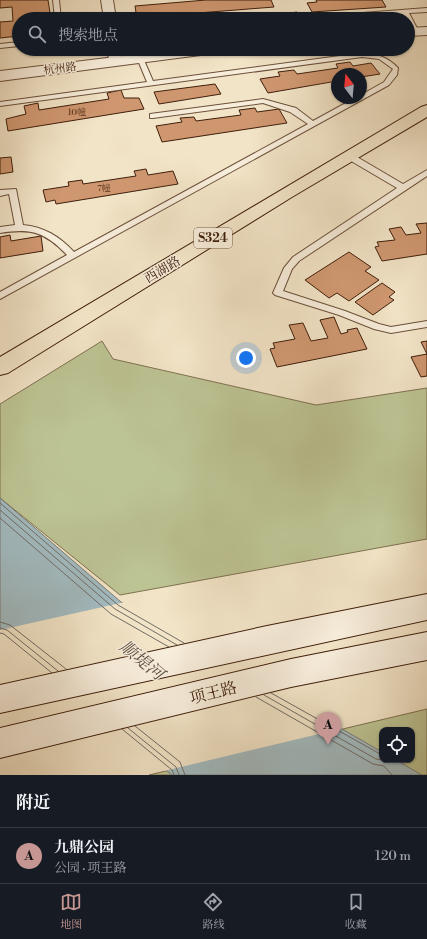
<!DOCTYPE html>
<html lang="zh">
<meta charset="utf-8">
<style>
:root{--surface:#171b24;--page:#20242c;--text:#f1f3f6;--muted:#9ea1a6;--line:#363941;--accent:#c59692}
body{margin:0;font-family:"Libre Bodoni","Noto Serif SC",serif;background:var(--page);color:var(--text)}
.controls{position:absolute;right:12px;bottom:12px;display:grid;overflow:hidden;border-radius:8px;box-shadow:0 1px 3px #0004}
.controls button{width:36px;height:36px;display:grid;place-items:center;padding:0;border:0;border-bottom:1px solid var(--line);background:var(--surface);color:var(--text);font:20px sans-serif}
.compass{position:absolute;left:331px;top:68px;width:36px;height:36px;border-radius:50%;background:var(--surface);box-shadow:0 1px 3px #0004;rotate:344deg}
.you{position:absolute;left:246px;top:358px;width:14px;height:14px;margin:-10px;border:3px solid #fff;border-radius:50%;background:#1a73e8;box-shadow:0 0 0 6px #1a73e833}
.badge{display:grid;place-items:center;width:26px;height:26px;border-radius:50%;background:var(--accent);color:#111;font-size:13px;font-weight:700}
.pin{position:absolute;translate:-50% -33px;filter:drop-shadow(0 1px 2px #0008)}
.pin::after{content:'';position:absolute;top:21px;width:14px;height:12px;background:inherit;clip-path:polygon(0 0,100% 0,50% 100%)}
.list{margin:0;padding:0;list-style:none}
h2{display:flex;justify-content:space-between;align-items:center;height:52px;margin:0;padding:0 16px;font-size:17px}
h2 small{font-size:13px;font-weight:400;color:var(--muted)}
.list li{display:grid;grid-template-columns:26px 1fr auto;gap:12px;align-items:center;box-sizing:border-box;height:56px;padding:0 16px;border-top:1px solid var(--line)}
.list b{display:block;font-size:15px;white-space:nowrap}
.list p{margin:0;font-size:13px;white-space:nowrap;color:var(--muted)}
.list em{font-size:13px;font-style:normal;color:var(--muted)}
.icon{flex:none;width:22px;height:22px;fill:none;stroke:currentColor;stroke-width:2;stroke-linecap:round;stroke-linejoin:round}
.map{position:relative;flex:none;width:427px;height:775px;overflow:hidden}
.search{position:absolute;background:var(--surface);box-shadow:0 1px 3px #0004;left:12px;right:12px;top:12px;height:44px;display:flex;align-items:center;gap:10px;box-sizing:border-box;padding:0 14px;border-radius:22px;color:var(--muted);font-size:15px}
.sheet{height:108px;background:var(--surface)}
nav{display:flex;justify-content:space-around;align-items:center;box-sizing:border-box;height:56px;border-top:1px solid var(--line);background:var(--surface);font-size:11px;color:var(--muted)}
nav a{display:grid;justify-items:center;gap:2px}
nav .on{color:var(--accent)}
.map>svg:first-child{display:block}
</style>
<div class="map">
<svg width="427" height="775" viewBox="0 0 427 775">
<rect width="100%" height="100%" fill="#f2e4c7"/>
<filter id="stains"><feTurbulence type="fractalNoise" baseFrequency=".005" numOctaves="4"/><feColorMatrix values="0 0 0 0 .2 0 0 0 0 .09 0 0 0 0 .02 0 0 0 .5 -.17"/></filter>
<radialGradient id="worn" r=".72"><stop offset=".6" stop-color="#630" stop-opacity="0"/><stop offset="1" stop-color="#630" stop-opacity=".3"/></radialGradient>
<g fill="#bdc494" stroke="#7e7150" fill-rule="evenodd">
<path d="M102,341L113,359L316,405L427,388V539L120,595L0,498V404Z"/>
<path d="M427,709V775H149ZM382,730H412V760H382Z"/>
</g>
<path fill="#a2bbc1" stroke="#7a7c78" d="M0,498L121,602L382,752V760H396L422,775H172L0,636Z"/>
<path fill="#f2e4c7" d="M125,602L344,728L164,771L0,638V630Z"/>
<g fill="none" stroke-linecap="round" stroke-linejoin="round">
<g stroke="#706c66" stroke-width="1">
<path d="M0,503L118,605L184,643"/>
<path d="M0,510L115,609L177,645"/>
<path d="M0,518L111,614L169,647"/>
<path d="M0,622L10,625L66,669"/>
<path d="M0,628L7,630L58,671"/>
<path d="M0,633L4,634L52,673"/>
<path d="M271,693L382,755"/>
<path d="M264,695L376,759L383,760"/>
<path d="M256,697L373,764L384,766L392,775"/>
<path d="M135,726L180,762L185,775"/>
<path d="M128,728L176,767L179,775"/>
<path d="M122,729L172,770L174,775"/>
</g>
</g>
<g fill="#cf9770" stroke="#3f1e0b">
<path d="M0,0H48L51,19H19V36L0,38V22L13,21L12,7L0,8Z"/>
<path d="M206,0H271L274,7L160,16L161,19H137L135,6Z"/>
<path d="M316,0H382L386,7L312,12L307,3L317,2Z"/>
<path d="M297,12L300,19H285L283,14Z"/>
<path d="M374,16L376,19H339Z"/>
<path d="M350,62L353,66L371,63L380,74L361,77V74H337V81L268,93L260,79L280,76L278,72L294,70L297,74L338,68L336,64Z"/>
<path d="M215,84L221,94L159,104L154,92Z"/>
<path d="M121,90L124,98H139L144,109L8,131L6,119L26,114L24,106L38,103L39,110L109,99L107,93Z"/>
<path d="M255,108L257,112L279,109L287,123L162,142L156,126L182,122L180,118L194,117L196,121L241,115L239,110Z"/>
<path d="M11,157L13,172L0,174V158Z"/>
<path d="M146,169L148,175L173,171L178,184L56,204L55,200L46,202L43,190L69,186L68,182L82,180L83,184L136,176L134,171Z"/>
<path d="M427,223V254L382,261L375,247L379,246L377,242L395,240L389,229L401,227L406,235L421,233L416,224Z"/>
<path d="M10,235L11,241L41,236L43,251L0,258V237Z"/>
<path d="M349,252L371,267L365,271L379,280L349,301L337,293L329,298L305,280Z"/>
<path d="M382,283L395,292L389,297L394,300L373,315L355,302Z"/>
<path d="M334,317L341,334L348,332L347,330L357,328L367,349L277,367L270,349L275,348L273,343L295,339L289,325L303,323L311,341L328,338L320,320Z"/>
<path d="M427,341V376L421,377L411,357L427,354L421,342Z"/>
</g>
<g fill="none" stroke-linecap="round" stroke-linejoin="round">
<g stroke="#6c503a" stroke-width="2">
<g id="service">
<path d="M53,0H59L61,19H55Z"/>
<path d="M427,8V12L409,13L419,32L416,34C411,32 408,24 408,19H406L403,14L335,19H308L311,17Z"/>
<path d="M19,42V46L0,48V44Z"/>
<path d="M362,53C377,54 388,57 398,68L397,75L389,85L0,299V292L67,255C45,232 31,228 0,233V227L15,225L9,194L0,196V190L16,189L23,225C44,227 59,236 74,252L308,124L290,112L263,103L153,118H150V114L263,99L296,108L313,121L355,98H361V95L384,82L393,69L379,59L362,57L0,106V102L147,82L137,58L140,56L143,58L153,81Z"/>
<path d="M346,154H352L403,184L427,170V176L299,261L292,269L283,291L345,311L379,324L391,327L427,321V327L391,333L374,329L339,315L275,295L273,293L284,268L293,257L397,188L346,158Z"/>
</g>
</g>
<g stroke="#6c503a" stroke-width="2">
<g id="minor">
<path d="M101,0H113L116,19H104Z"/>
<path d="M107,49H121L122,61L120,64H110Z"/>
</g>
</g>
<g stroke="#6c503a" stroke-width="2">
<g id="tertiary">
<path d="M427,27V35L408,36V28Z"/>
<path d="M181,49H223L221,52L216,53L0,81V71Z"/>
</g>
</g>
<g stroke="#3f1e0b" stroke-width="2">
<g id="secondary">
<path d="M427,594V620L0,713V685L267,626Z"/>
<path d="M427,632V660L291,687L0,758V728L291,659Z"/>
</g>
</g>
<g stroke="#3f1e0b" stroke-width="2">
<path id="primary" d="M427,105V117L292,197L8,373L0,375V357L421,107Z"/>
</g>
<use href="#service" fill="#f7eddb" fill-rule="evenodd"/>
<use href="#minor" fill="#f7eddb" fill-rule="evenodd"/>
<use href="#tertiary" fill="#f7eddb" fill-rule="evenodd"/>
<use href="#secondary" fill="#f7eddb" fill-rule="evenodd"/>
<use href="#primary" fill="#f2e4c7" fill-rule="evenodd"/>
</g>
<g text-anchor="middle" stroke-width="3" stroke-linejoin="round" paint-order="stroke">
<g font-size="9" fill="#633c24">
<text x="77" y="115">10幢</text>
<text x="104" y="191">7幢</text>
</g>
<g font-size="11" fill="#3f1e0b" stroke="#f7eddb">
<text transform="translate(60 68) rotate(-7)" y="4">杭州路</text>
</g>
<rect fill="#f7eddb" stroke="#765c49" stroke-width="1" x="194" y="228" width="38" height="20" rx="3"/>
<g font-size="12" font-weight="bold" fill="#3f1e0b">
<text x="213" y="242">S324</text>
</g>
<g font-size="13" fill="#3f1e0b" stroke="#f7eddb">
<text transform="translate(162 269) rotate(-31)" y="5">西湖路</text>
</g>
<g font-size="16" fill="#3f1e0b" stroke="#f7eddb">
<text transform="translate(213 692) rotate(-14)" y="6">项王路</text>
</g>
<g font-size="17" font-style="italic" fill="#5d4d42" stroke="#f7eddb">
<text transform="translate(142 660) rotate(39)" y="6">顺堤河</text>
</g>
</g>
<rect width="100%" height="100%" filter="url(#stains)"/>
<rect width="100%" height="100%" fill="url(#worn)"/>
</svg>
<div class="controls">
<button><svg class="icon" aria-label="locate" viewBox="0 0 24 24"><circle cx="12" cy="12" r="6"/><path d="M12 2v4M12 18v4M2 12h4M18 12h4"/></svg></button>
</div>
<svg class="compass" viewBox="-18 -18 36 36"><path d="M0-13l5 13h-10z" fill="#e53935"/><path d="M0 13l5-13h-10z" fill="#9ea1a6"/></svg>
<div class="you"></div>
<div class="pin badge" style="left:328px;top:745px">A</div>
<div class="search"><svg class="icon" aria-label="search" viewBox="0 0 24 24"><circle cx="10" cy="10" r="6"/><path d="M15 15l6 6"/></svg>搜索地点</div>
</div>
<section class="sheet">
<h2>附近<small></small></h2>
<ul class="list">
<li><span class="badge">A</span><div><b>九鼎公园</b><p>公园 · 项王路</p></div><em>120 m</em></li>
</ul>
</section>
<nav>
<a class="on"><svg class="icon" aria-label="map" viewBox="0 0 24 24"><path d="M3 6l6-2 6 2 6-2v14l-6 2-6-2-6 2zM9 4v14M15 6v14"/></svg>地图</a>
<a><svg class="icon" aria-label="directions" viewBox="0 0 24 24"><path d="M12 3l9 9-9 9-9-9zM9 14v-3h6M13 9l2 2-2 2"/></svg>路线</a>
<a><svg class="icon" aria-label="saved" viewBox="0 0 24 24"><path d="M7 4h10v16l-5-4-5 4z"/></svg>收藏</a>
</nav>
